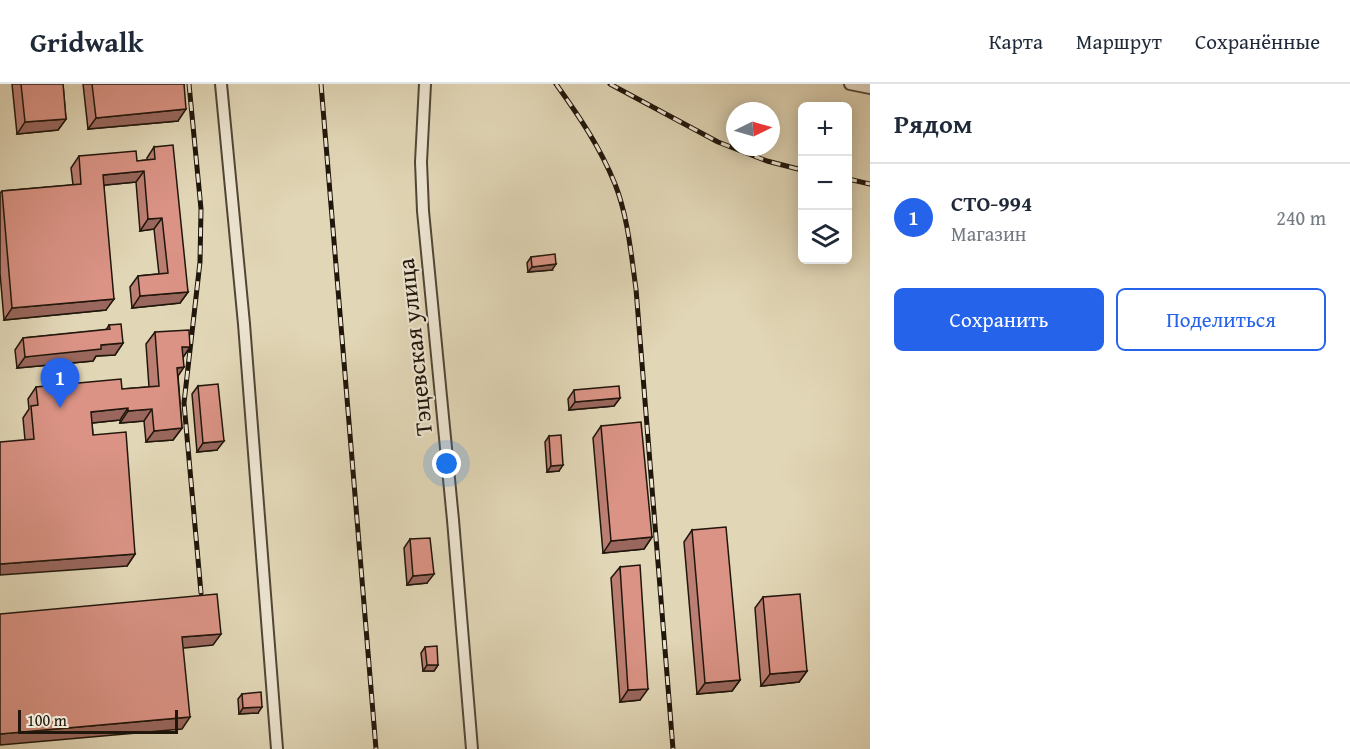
<!DOCTYPE html>
<html lang="ru">
<meta charset="utf-8">
<style>
:root{--surface:#fff;--page:#f2f2f3;--text:#1f2937;--muted:#747a83;--line:#e0e1e3;--accent:#2563eb}
body{margin:0;font-family:"Gentium Book Plus",serif;background:var(--page);color:var(--text)}
.controls{position:absolute;right:18px;top:18px;display:grid;overflow:hidden;border-radius:9px;box-shadow:0 3px 15px #0003}
.controls button{width:54px;height:54px;display:grid;place-items:center;padding:0;border:0;border-bottom:2px solid var(--line);background:var(--surface);color:var(--text);font:30px sans-serif}
.compass{position:absolute;left:726px;top:18px;width:54px;height:54px;border-radius:50%;background:var(--surface);box-shadow:0 3px 15px #0003;rotate:85deg}
.scale{position:absolute;left:18px;bottom:15px;width:160px;box-sizing:border-box;padding-left:6px;border:3px solid #20160b;border-top:0;font-size:16px;line-height:21px;white-space:nowrap;color:#20160b;-webkit-text-stroke:4px #ece4d0;paint-order:stroke}
.you{position:absolute;left:447px;top:380px;width:21px;height:21px;margin:-15px;border:4px solid #fff;border-radius:50%;background:#1a73e8;box-shadow:0 0 0 9px #1a73e833}
.badge{display:grid;place-items:center;width:39px;height:39px;border-radius:50%;background:var(--accent);color:#fff;font-size:20px;font-weight:700}
.pin{position:absolute;translate:-50% -50px;filter:drop-shadow(0 2px 3px #0008)}
.pin::after{content:'';position:absolute;top:32px;width:21px;height:18px;background:inherit;clip-path:polygon(0 0,100% 0,50% 100%)}
.list{margin:0;padding:0;list-style:none}
h2{display:flex;justify-content:space-between;align-items:center;height:78px;margin:0;padding:0 24px;font-size:26px}
h2 small{font-size:20px;font-weight:400;color:var(--muted)}
.list li{display:grid;grid-template-columns:39px 1fr auto;gap:18px;align-items:center;box-sizing:border-box;height:108px;padding:0 24px;border-top:2px solid var(--line)}
.list b{display:block;font-size:22px;white-space:nowrap}
.list p{margin:0;font-size:20px;white-space:nowrap;color:var(--muted)}
.list em{font-size:20px;font-style:normal;color:var(--muted)}
.actions{display:flex;gap:12px;padding:18px 24px}
.actions a{flex:1;padding:14px 0;border:2px solid var(--accent);border-radius:9px;text-align:center;font-size:21px;color:var(--accent)}
.actions .main{background:var(--accent);color:#fff}
.icon{flex:none;width:33px;height:33px;fill:none;stroke:currentColor;stroke-width:2;stroke-linecap:round;stroke-linejoin:round}
.map{position:relative;flex:none;width:870px;height:665px;overflow:hidden}
header{display:flex;align-items:center;gap:36px;box-sizing:border-box;height:84px;padding:0 30px;background:var(--surface);border-bottom:2px solid var(--line)}
header strong{font-size:28px}
nav{display:flex;gap:33px;margin-inline-start:auto;font-size:21px}
main{display:flex}
aside{flex:1;background:var(--surface)}
.map>svg:first-child{display:block}
</style>
<header>
<strong>Gridwalk</strong>
<nav><a>Карта</a><a>Маршрут</a><a>Сохранённые</a></nav>
</header>
<main>
<div class="map">
<svg width="870" height="665" viewBox="0 0 870 665">
<rect width="100%" height="100%" fill="#e1d6b6"/>
<filter id="stains"><feTurbulence type="fractalNoise" baseFrequency=".00333" numOctaves="4"/><feColorMatrix values="0 0 0 0 .2 0 0 0 0 .09 0 0 0 0 .02 0 0 0 .5 -.17"/></filter>
<radialGradient id="worn" r=".72"><stop offset=".6" stop-color="#630" stop-opacity="0"/><stop offset="1" stop-color="#630" stop-opacity=".3"/></radialGradient>
<g fill="none" stroke-linecap="round" stroke-linejoin="round">
<g stroke="#504636" stroke-width="14">
<g id="minor">
<path d="M221,0L244,240L277,665"/>
<path d="M425,0L421,78L423,127L453,436L472,665"/>
<path d="M850,0L870,4"/>
</g>
</g>
<use href="#minor" stroke="#ece4d0" stroke-width="10"/>
<g stroke="#20160b" stroke-width="5">
<g id="rail">
<path d="M189,0L201,125L200,178L184,319L201,509"/>
<path d="M321,0L376,665"/>
<path d="M556,0C579,32 600,63 615,100C628,133 631,170 636,205L673,665"/>
<path d="M610,0L718,58L767,77L802,86"/>
<path d="M848,95L870,100"/>
</g>
</g>
<use href="#rail" stroke="#ece4d0" stroke-width="3" stroke-dasharray="9" stroke-linecap="butt"/>
</g>
<g fill="#bb7e72" stroke="#20160b" stroke-width="1.5">
<path d="M12,0H63L66,35L58,46L17,50Z"/>
<path d="M83,0H184L178,37L88,45Z"/>
<path d="M154,63L188,208L180,219L132,224L130,203L138,192L159,190L154,145L140,147L136,98L104,101L106,226L4,236L0,189V109L2,107L73,101L71,84L79,72L137,77L147,76V74Z"/>
<path d="M531,173L552,186L528,188L527,179Z"/>
<path d="M109,241L123,259L115,271L96,272L93,277L17,284L15,266L23,254L106,246Z"/>
<path d="M155,248L190,263L183,273L178,292L182,344L173,356L146,358L144,337L120,339V336L92,339L93,351L135,470L127,482L25,356L23,334L29,325L28,315L36,303L122,305L149,303L146,260Z"/>
<path d="M198,302L217,366L197,368L192,310Z"/>
<path d="M574,306L620,314L614,322L569,326L568,315Z"/>
<path d="M601,342L652,453L644,465L603,469L593,354Z"/>
<path d="M549,352L559,387L547,388L545,358Z"/>
<path d="M692,446L740,596L732,607L697,610L684,458Z"/>
<path d="M410,455L427,499L407,501L404,464Z"/>
<path d="M620,483L640,616L620,618L611,494Z"/>
<path d="M763,513L807,587L799,598L761,602L755,524Z"/>
<path d="M425,563L438,581L434,587H423L421,569Z"/>
<path d="M242,610L258,629L239,630L238,615Z"/>
</g>
<g fill="#99675d" stroke="#20160b" stroke-width="1.5">
<path d="M186,25L178,37L88,45L96,34Z"/>
<path d="M66,35L58,46L17,50L25,38Z"/>
<path d="M144,87L136,98L95,102L103,91Z"/>
<path d="M162,134L154,145L140,147L148,135Z"/>
<path d="M556,180L552,186L528,188L532,183Z"/>
<path d="M188,208L180,219L132,224L140,212Z"/>
<path d="M114,215L106,226L4,236L12,224Z"/>
<path d="M123,259L115,271L96,272L93,277L17,284L25,273L101,261Z"/>
<path d="M182,263H190L182,275Z"/>
<path d="M184,283L176,295L177,284Z"/>
<path d="M620,314L614,322L569,326L575,318Z"/>
<path d="M128,324L120,336L82,340L91,328Z"/>
<path d="M152,325L144,337L120,339L128,327Z"/>
<path d="M182,344L173,356L146,358L154,347Z"/>
<path d="M224,357L217,366L197,368L203,359Z"/>
<path d="M563,381L559,387L547,388L551,382Z"/>
<path d="M652,453L644,465L603,469L611,457Z"/>
<path d="M135,470L127,482L0,491V480Z"/>
<path d="M434,490L427,499L407,501L413,492Z"/>
<path d="M221,550L213,561L174,565L182,553Z"/>
<path d="M427,581H438L434,587H423Z"/>
<path d="M807,587L799,598L761,602L770,590Z"/>
<path d="M740,596L732,607L697,610L705,599Z"/>
<path d="M648,605L640,616L620,618L628,606Z"/>
<path d="M262,623L258,629L239,630L243,624Z"/>
<path d="M190,633L182,645L0,661V650Z"/>
</g>
<g fill="#da9385" stroke="#20160b" stroke-width="1.5">
<path d="M21,0H63L66,35L25,38Z"/>
<path d="M92,0H184L186,25L96,34Z"/>
<path d="M173,61L188,208L140,212L138,192L168,189L162,134L148,135L144,87L103,91L114,215L12,224L2,107L81,100L79,72L136,67L137,77L155,75L154,63Z"/>
<path d="M555,170L556,180L532,183L531,173Z"/>
<path d="M121,240L123,259L101,261V265L25,273L23,254L110,245L109,241Z"/>
<path d="M189,246L190,263H182L184,283L177,284L182,344L154,347L152,325L128,327V324L91,328L93,351L126,348L135,470L0,480V358L34,355L31,322L38,321L36,303L121,295L122,305L159,302L155,248Z"/>
<path d="M218,300L224,357L203,359L198,302Z"/>
<path d="M619,302L620,314L575,318L574,306Z"/>
<path d="M641,338L652,453L611,457L601,342Z"/>
<path d="M561,351L563,381L551,382L549,352Z"/>
<path d="M726,443L740,596L705,599L692,446Z"/>
<path d="M430,454L434,490L413,492L410,455Z"/>
<path d="M640,481L648,605L628,606L620,483Z"/>
<path d="M217,510L221,550L182,553L190,633L0,650V530Z"/>
<path d="M800,510L807,587L770,590L763,513Z"/>
<path d="M437,562L438,581H427L425,563Z"/>
<path d="M261,608L262,623L243,624L242,610Z"/>
</g>
<g text-anchor="middle" stroke-width="4.5" stroke-linejoin="round" paint-order="stroke">
<g font-size="24" fill="#20160b" stroke="#ece4d0">
<text transform="translate(415 263) rotate(-96)" y="8">Тэцевская улица</text>
</g>
</g>
<rect width="100%" height="100%" filter="url(#stains)"/>
<rect width="100%" height="100%" fill="url(#worn)"/>
</svg>
<div class="controls">
<button>+</button>
<button>−</button>
<button><svg class="icon" aria-label="layers" viewBox="0 0 24 24"><path d="M12 4l9 5-9 5-9-5zM3 14l9 5 9-5"/></svg></button>
</div>
<svg class="compass" viewBox="-18 -18 36 36"><path d="M0-13l5 13h-10z" fill="#e53935"/><path d="M0 13l5-13h-10z" fill="#747a83"/></svg>
<div class="scale">100 m</div>
<div class="you"></div>
<div class="pin badge" style="left:60px;top:324px">1</div>
</div>
<aside>
<h2>Рядом<small></small></h2>
<ul class="list">
<li><span class="badge">1</span><div><b>СТО-994</b><p>Магазин</p></div><em>240 m</em></li>
</ul>
<div class="actions"><a class="main">Сохранить</a><a>Поделиться</a></div>
</aside>
</main>
